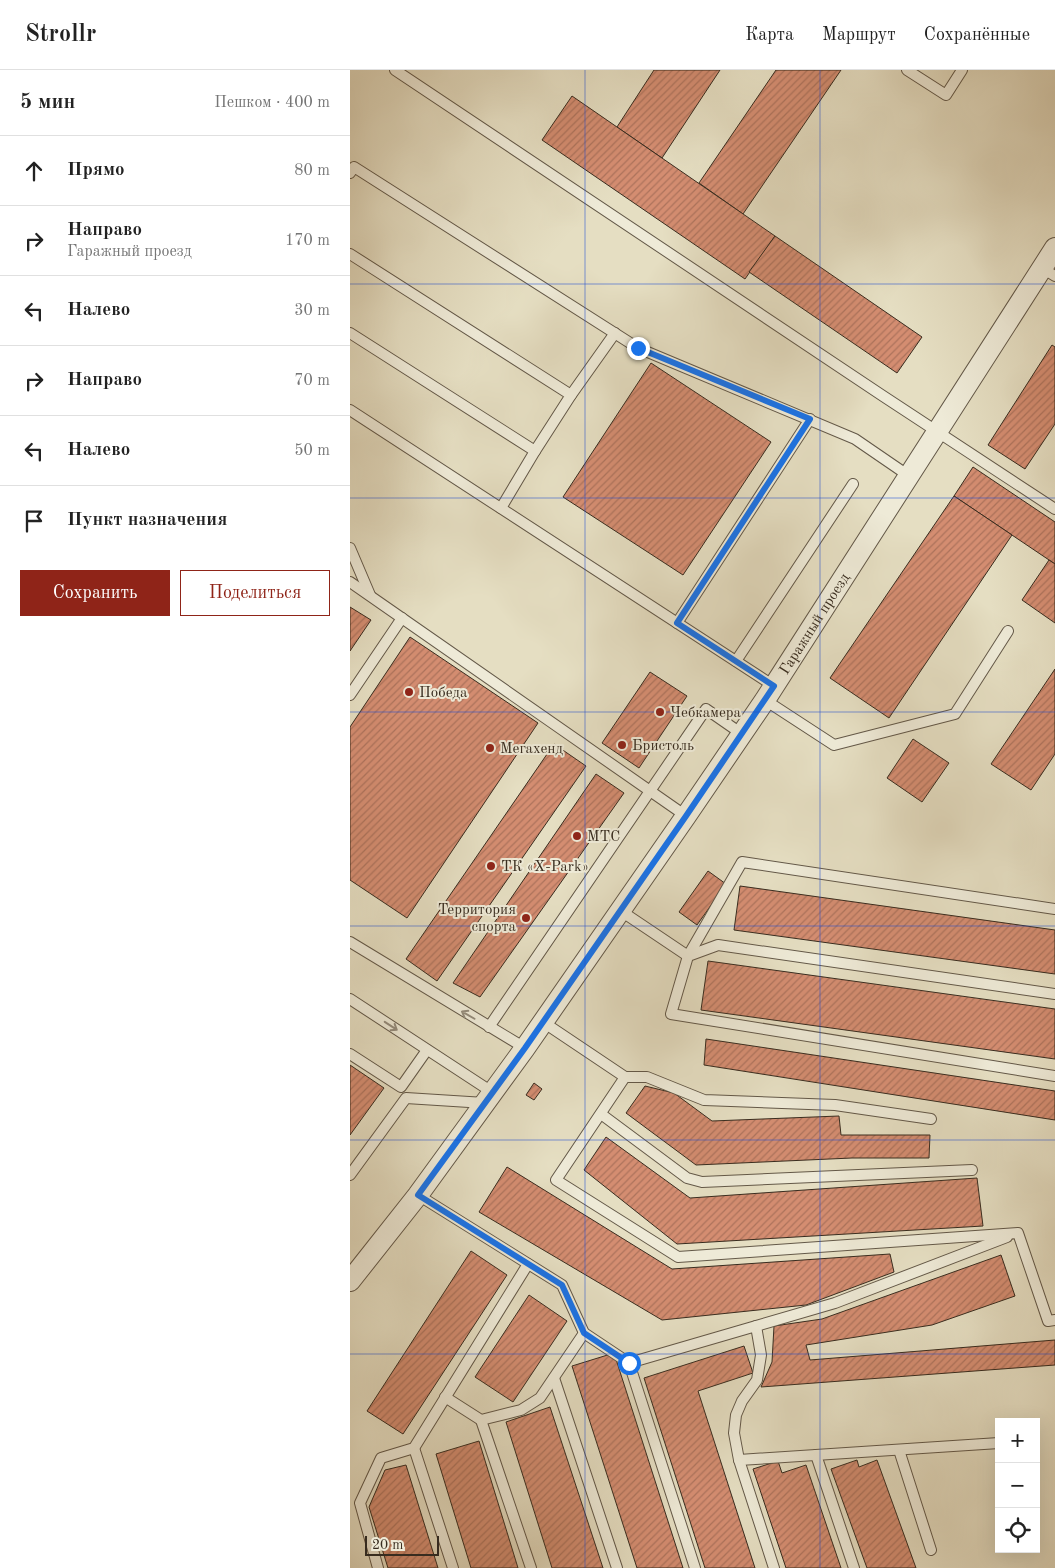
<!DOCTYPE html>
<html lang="ru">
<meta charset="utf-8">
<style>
:root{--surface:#fff;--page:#f2f2f2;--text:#222;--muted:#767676;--line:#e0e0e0;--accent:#8f2418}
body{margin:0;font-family:"Old Standard TT",serif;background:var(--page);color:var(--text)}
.controls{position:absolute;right:15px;bottom:15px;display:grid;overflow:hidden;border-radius:0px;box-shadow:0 5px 20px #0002}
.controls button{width:45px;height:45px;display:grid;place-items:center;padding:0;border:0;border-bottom:1px solid var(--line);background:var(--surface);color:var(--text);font:25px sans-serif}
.scale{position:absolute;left:15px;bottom:12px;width:74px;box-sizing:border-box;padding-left:5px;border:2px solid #382c1f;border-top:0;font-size:14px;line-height:18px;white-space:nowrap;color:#382c1f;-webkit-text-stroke:4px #eeead7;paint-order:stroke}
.stop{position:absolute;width:15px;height:15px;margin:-11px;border:4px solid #1a73e8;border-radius:50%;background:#fff}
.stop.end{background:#1a73e8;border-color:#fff;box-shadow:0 1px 5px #0008}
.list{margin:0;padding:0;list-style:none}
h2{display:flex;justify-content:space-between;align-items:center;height:65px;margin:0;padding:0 20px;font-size:21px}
h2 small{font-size:16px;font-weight:400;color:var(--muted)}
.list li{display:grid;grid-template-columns:32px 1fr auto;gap:15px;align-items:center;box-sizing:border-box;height:70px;padding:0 20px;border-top:1px solid var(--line)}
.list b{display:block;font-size:19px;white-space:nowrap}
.list p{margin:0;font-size:16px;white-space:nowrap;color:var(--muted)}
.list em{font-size:16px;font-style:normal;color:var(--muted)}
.actions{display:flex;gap:10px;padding:15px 20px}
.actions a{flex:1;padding:11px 0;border:1px solid var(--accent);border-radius:0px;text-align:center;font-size:18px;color:var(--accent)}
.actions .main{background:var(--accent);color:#fff}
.icon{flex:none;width:28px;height:28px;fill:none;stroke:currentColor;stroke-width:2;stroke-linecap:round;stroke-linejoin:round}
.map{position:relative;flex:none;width:705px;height:1498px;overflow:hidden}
header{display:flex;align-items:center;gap:30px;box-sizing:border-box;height:70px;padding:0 25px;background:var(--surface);border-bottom:1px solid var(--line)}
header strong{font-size:24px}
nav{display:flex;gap:28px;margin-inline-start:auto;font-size:18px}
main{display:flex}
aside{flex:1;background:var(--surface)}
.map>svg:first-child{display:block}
</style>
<header>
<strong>Strollr</strong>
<nav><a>Карта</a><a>Маршрут</a><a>Сохранённые</a></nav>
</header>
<main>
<aside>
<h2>5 мин<small>Пешком · 400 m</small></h2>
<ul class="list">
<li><svg class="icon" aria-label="ahead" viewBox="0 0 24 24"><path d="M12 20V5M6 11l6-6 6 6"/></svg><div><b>Прямо</b></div><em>80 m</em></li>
<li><svg class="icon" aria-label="right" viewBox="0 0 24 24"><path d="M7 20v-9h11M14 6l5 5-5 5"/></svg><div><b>Направо</b><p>Гаражный проезд</p></div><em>170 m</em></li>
<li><svg class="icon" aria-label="left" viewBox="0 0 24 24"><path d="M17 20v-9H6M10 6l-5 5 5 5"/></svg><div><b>Налево</b></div><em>30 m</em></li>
<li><svg class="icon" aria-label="right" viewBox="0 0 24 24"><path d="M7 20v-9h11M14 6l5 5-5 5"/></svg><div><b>Направо</b></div><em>70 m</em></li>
<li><svg class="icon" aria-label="left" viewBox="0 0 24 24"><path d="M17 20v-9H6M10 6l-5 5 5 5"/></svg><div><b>Налево</b></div><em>50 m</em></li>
<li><svg class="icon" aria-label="arrive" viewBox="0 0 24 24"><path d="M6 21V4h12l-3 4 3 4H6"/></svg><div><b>Пункт назначения</b></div></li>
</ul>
<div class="actions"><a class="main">Сохранить</a><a>Поделиться</a></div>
</aside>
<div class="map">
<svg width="705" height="1498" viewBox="0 0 705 1498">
<defs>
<pattern id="building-hatch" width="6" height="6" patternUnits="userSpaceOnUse" patternTransform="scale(1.25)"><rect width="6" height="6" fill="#d48d71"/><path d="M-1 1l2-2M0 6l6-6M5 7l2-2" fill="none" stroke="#ad735c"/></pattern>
</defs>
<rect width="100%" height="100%" fill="#e5dec2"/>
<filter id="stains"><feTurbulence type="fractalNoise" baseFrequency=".004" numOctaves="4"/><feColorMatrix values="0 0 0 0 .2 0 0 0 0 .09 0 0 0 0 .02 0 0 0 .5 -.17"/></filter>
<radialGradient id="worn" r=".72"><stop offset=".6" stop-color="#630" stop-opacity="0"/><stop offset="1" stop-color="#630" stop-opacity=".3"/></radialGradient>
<g fill="url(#building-hatch)" stroke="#382c1f">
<path d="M304,0H370L312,88L267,57Z"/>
<path d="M426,0H491L393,144L349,113Z"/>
<path d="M222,26L425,166L395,209L192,70Z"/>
<path d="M425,166L572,267L547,303L399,202Z"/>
<path d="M702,275L705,277V354L675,399L638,375Z"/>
<path d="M301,293L421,372L333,505L213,427Z"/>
<path d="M623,397L705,452V494L604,426Z"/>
<path d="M604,426L662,465L539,648L480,608Z"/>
<path d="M699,490L705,494V553L672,530Z"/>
<path d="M0,537L21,550L0,581Z"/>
<path d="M60,567L188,653L57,848L0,810V657Z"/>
<path d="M705,599V684L681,720L641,694Z"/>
<path d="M300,602L337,626L289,698L252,673Z"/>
<path d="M563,669L599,693L572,732L537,708Z"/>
<path d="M204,674L236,696L87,911L56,889Z"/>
<path d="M246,704L274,723L130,927L103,913Z"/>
<path d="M358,801L376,814L347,855L329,842Z"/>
<path d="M390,816L705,860V904L384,860Z"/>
<path d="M358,891L705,939V989L351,940Z"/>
<path d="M356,969L705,1021V1050L354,995Z"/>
<path d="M0,995L34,1018L0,1065Z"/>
<path d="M184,1013L192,1019L184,1030L176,1025Z"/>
<path d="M295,1016L324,1023L362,1051L489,1046L491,1065H580L579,1088H502L346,1095L276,1043Z"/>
<path d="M256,1067L340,1128L627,1108L633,1156L327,1174L234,1100Z"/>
<path d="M157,1097L322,1199L540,1184L544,1202L456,1235L312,1250L129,1142Z"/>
<path d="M121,1181L157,1205L53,1364L17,1341Z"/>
<path d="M651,1185L665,1226L582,1255L456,1275L460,1290L705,1270V1295L411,1317L422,1292L424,1256L472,1249Z"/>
<path d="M179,1225L217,1251L163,1332L125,1307Z"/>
<path d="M394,1276L403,1303L348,1321L405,1498H355L294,1308Z"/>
<path d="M264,1283L333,1498H287L222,1296Z"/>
<path d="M200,1337L253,1498H202L156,1352Z"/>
<path d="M129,1371L168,1498H121L86,1384Z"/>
<path d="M507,1390L509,1397L527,1390L566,1498H517L481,1399Z"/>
<path d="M428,1391L432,1403L456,1395L491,1498H436L403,1399Z"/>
<path d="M56,1395L88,1498H38L19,1437L35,1400Z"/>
</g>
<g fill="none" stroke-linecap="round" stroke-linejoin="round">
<g stroke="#635848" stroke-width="12">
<g id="service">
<path d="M45,0L533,326L705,439"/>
<path d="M557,0L596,25L612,0"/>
<path d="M0,103L4,97L288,278L505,369L559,406"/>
<path d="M0,184L221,325L185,381L0,263"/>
<path d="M692,198L705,206"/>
<path d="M221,325L265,263"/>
<path d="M0,340L424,616"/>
<path d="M151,438L185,381"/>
<path d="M0,478L20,525"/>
<path d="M0,512L336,746"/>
<path d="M327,553L460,349"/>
<path d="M386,591L503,414"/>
<path d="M0,625L52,548"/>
<path d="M415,630L484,675L605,644L658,561"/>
<path d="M271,841L338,886L392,792L705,839"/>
<path d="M0,872L175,978"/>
<path d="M705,924L368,875L338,886L321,944L705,1006"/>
<path d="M0,929L142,1022"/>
<path d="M193,952L275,1007H297L354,1030L485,1035L581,1049"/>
<path d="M139,957L356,639L392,664"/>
<path d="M0,984L51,1017L77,980"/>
<path d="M275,1007L206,1110L328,1187L668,1163L698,1251L705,1250"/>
<path d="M251,1044L337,1108L352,1112L622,1100"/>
<path d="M0,1105L56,1028L135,1033"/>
<path d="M68,1125L212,1215L234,1263L279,1293L345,1498"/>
<path d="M406,1256L485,1233L657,1167"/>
<path d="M279,1293L406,1256L411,1285L407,1310L392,1331L386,1345L384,1363L389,1390L424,1498"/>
<path d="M204,1308L267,1498"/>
<path d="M95,1327L131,1350L171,1340L190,1328L234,1263"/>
<path d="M131,1350L181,1498"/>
<path d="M64,1378L103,1498"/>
<path d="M549,1380L581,1480"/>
<path d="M466,1385L504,1498"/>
<path d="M389,1390L649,1373"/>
<path d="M28,1498L10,1433L31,1388L64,1378L178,1194"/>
</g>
</g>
<g stroke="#635848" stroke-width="22">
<g id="minor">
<path id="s1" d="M0,1211L68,1125L175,978L336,746L415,630L705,178"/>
</g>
</g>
<use href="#service" stroke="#eeead7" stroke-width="10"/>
<use href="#minor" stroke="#eeead7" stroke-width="20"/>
</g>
<defs><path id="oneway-shaft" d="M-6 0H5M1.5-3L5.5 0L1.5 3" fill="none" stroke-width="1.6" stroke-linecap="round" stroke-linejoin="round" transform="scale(1.25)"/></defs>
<g stroke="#938b7b">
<use href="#oneway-shaft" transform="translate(118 945) rotate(-150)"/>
<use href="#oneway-shaft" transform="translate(41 956) rotate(33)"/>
</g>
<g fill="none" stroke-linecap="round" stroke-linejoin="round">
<path stroke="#1a73e8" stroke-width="6" d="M279,1293L234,1263L212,1215L68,1125L175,978L336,746L424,616L327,553L460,349L288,278"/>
</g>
<path fill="none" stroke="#1d4ed8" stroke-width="1" stroke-opacity="0.55" d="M235,0V1498M470,0V1498M0,214H705M0,428H705M0,642H705M0,856H705M0,1070H705M0,1284H705"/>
<g fill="#8f2418" stroke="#eeead7" stroke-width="2">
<circle cx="59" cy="622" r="5"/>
<circle cx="310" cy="642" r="5"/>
<circle cx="272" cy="675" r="5"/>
<circle cx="140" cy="678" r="5"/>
<circle cx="227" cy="766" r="5"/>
<circle cx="141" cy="796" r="5"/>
<circle cx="176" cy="848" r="5"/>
</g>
<g text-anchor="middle" stroke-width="4" stroke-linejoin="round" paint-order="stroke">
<g font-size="15" fill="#382c1f" stroke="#eeead7">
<text dy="5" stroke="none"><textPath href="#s1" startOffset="805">Гаражный проезд</textPath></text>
</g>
<g font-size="15" fill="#382c1f" stroke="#eeead7" text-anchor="start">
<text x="69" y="627">Победа</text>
<text x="320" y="647">Чебкамера</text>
<text x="282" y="680">Бристоль</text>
<text x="150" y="683">Мегахенд</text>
<text x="237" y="771">МТС</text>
<text x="151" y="801">ТК «X-Park»</text>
<text x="166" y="844" text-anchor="end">Территория<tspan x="166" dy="17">спорта</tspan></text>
</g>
</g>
<rect width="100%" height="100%" filter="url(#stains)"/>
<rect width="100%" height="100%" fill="url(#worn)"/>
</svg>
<div class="controls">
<button>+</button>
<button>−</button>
<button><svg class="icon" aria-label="locate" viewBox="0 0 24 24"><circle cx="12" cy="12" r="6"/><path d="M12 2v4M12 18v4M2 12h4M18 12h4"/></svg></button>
</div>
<div class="scale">20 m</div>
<div class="stop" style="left:279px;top:1293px"></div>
<div class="stop end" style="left:288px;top:278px"></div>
</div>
</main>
